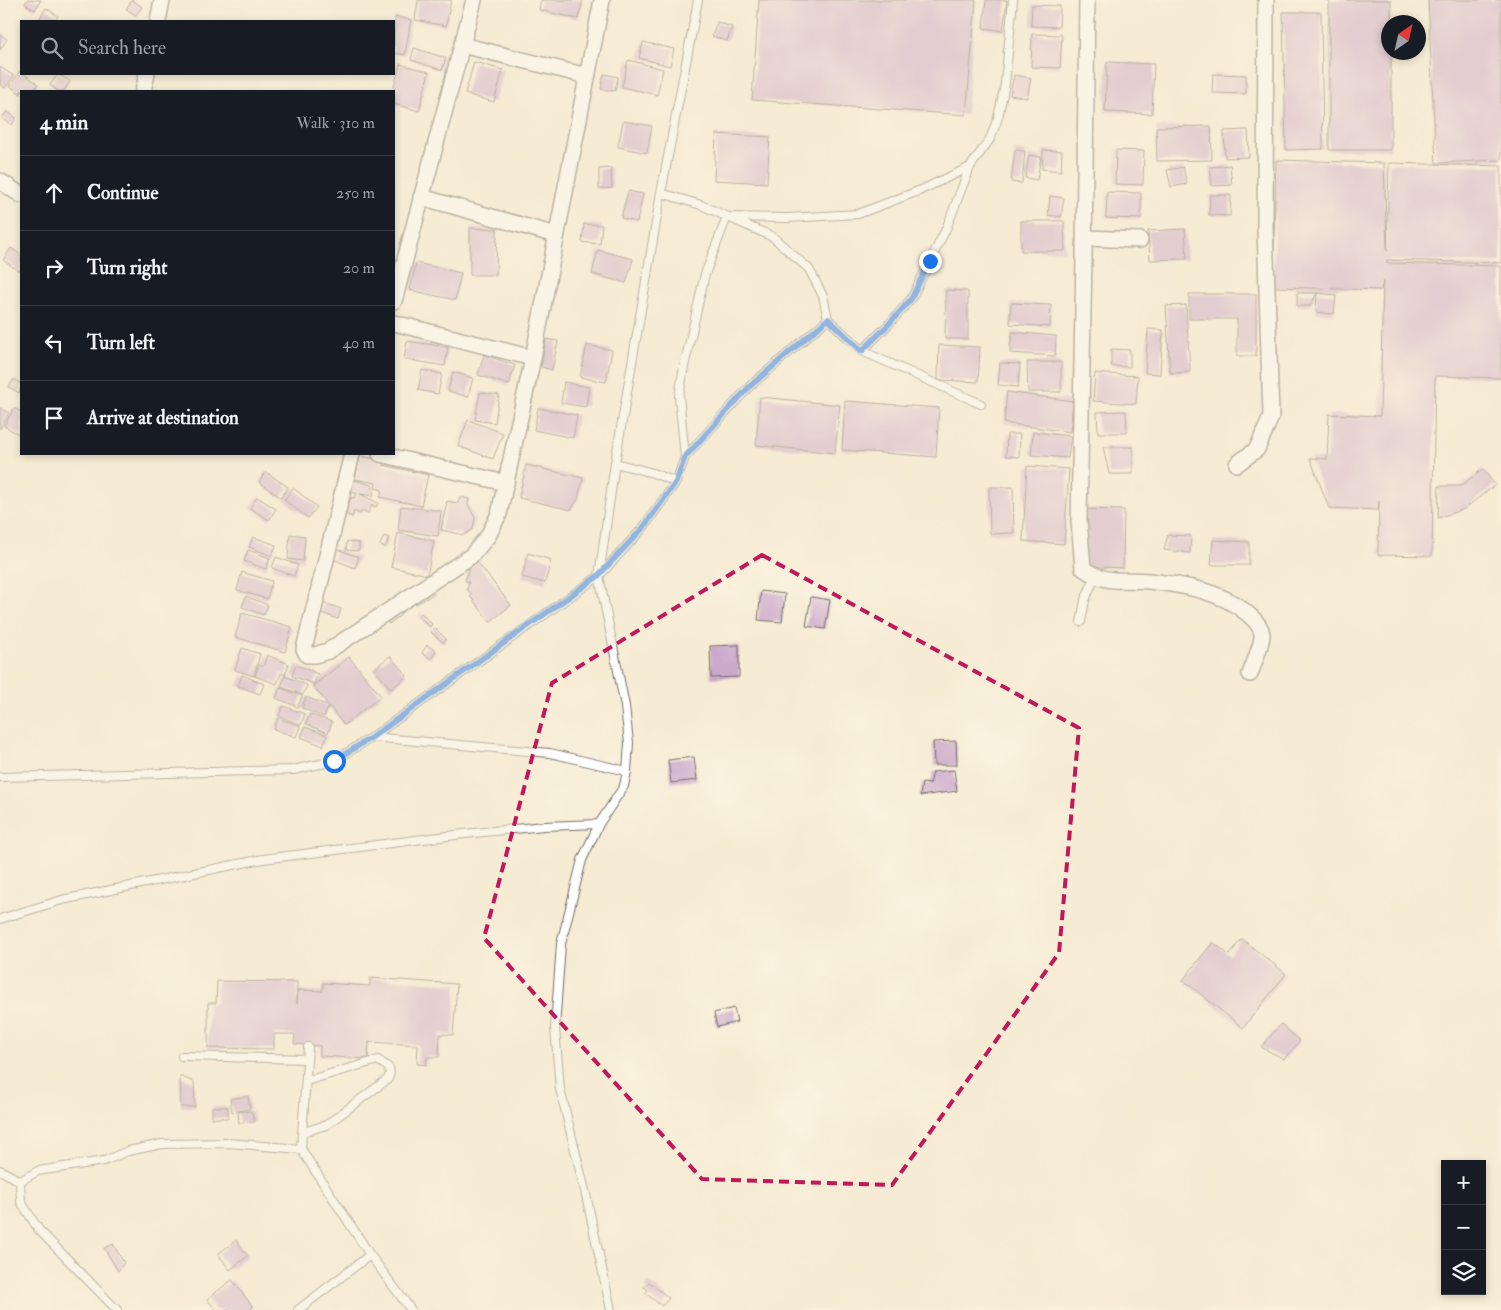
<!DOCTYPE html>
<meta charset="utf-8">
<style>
:root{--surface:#171b24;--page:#20242c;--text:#f1f3f6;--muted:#9ea1a6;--line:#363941}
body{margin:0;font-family:"IM FELL Double Pica",serif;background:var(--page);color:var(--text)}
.controls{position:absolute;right:15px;bottom:15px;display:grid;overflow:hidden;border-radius:0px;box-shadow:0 2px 8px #0003}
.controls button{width:45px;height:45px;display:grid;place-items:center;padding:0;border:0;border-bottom:1px solid var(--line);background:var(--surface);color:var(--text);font:25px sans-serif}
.compass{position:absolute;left:1381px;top:15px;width:45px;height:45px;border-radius:50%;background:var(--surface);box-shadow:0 2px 8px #0003;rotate:34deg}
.stop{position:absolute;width:15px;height:15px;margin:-11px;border:4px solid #1a73e8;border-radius:50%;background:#fff}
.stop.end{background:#1a73e8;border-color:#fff;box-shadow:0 1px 5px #0008}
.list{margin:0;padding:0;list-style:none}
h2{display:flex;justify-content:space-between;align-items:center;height:65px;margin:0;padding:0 20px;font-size:21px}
h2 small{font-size:16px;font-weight:400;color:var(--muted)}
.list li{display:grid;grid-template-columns:32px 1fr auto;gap:15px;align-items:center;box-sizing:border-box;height:75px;padding:0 20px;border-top:1px solid var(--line)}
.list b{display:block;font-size:19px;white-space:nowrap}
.list em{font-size:16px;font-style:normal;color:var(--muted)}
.icon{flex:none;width:28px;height:28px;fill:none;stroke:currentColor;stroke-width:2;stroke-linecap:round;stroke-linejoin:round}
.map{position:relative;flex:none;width:1501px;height:1310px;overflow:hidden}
.search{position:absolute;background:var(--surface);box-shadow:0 2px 8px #0003;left:20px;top:20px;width:375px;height:55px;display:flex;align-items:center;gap:12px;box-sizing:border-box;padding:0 18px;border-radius:0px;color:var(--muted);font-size:19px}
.panel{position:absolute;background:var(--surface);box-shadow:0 2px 8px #0003;left:20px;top:90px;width:375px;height:365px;border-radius:0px}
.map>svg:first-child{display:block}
</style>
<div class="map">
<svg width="1501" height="1310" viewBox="0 0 1501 1310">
<rect width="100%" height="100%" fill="#fcf5e5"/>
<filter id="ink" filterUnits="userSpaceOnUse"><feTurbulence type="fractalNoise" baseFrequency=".02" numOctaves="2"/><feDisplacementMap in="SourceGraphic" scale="10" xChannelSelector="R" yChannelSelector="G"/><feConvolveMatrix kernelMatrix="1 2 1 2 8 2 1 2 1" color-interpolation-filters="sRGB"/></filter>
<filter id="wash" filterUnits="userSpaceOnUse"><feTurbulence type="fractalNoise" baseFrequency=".0096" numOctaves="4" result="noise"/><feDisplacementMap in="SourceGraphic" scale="20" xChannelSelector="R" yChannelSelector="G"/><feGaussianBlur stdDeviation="1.12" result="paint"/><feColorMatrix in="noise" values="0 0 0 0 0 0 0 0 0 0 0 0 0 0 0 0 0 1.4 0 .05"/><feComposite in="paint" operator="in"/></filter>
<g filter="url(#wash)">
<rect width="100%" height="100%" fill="#f6ebd3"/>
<g id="blocks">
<g fill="#cba9cc">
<path d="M27,0H41L35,10L25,4Z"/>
<path d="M132,0L142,7L136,15L126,9Z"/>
<path d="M418,0H451L446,26L415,20Z"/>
<path d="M541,0H583L578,19L539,10Z"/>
<path d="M759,0H976L966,115L752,100Z"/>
<path d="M986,0H1007L1003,31L983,28Z"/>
<path d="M1329,0H1391V22H1388V52H1391V150H1329Z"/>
<path d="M1428,0H1501V160L1436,163Z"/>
<path d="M1032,5L1060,6L1059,27L1031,26Z"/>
<path d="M46,8L58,16L55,21H42L39,19Z"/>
<path d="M1283,12H1321L1323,149L1286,150Z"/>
<path d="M395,17L411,20L405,55L394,53Z"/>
<path d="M717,22L732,27L727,41L712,36Z"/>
<path d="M0,34L7,39L0,50Z"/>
<path d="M1032,34L1062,35L1060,68L1031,67Z"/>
<path d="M643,42L674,49L670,66L639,58Z"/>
<path d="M414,48L446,58L442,70L411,60Z"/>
<path d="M628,60L663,69L657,95L622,87Z"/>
<path d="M474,62L503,70L494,102L465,94Z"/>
<path d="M1107,62L1154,64L1152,114L1105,112Z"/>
<path d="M400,64L429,72L419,111L394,104L393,91Z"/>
<path d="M0,67L14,76L5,88L0,84Z"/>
<path d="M20,71L38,84L35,89L39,91H21V94L10,86Z"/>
<path d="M58,74L70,81L64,91H58L50,85Z"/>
<path d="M604,74L618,77L615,91L601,89Z"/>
<path d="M1213,74L1246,75V94L1212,93Z"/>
<path d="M1014,75L1031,78L1027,98L1010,95Z"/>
<path d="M7,111L16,118L12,125L2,118Z"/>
<path d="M623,121L652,126L647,153L618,147Z"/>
<path d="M1211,126L1212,160L1157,161L1156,127Z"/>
<path d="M1248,130L1249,157L1225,158L1224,131Z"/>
<path d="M716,134L770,137L767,183L714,180Z"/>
<path d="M1015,150L1025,151L1022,183L1011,182Z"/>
<path d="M1043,150L1062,151L1061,171L1042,169Z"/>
<path d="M1116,150L1144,151L1143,185L1115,184Z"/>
<path d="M1029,155L1041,157L1037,180L1025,178Z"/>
<path d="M1276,160L1384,163L1387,251L1389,163L1501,166V263L1387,260V263L1501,266V378L1435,376L1432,556L1378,555L1379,501L1378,510L1329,508L1310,458L1327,459L1329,414L1380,416L1383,281L1381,290L1273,287Z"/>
<path d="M1230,165L1232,185L1212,186L1210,167Z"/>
<path d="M1183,167L1187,184L1171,187L1167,170Z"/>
<path d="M611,168L612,188L599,189V169Z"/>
<path d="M628,191L643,194L637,222L621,218Z"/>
<path d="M1107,192L1141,193V219L1106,218Z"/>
<path d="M1210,195H1231L1230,216L1209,215Z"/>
<path d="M1050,196L1064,198L1061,217L1048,215Z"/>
<path d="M1021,221H1064L1065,251H1021Z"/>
<path d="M584,224L602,225L600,244L582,242Z"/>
<path d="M470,228L497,229L496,275H470Z"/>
<path d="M1185,229L1187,259L1150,260L1148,231Z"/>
<path d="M11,248L21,255V267L19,271L3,260Z"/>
<path d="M598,250L633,259L626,283L592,274Z"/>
<path d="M416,263L461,273L455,300L410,290Z"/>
<path d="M946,290L968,291V339H945Z"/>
<path d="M1297,293H1317L1336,295L1334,314L1316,312L1317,293L1310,306H1297Z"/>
<path d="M1189,294H1256V356H1237V319H1189Z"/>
<path d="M1011,303L1051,305L1050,327L1010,324Z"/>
<path d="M1186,305L1190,372L1170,373L1166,306Z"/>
<path d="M1148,329L1163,330L1160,374L1145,373Z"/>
<path d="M1012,332L1056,336L1055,356L1010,353Z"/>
<path d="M546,339L558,341L552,370L541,367Z"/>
<path d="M407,341L448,347L445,366L404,359Z"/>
<path d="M587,345L612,350L606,382L580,377Z"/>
<path d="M939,345L980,347L978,382L938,380Z"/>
<path d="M1111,349L1130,350V367L1111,366Z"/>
<path d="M484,355L515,365L509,385L478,375Z"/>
<path d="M1027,362H1061V392H1028Z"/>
<path d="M1000,363L1020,364L1018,387L998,385Z"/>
<path d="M422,370L442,374L438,394L418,390Z"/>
<path d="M453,372L473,378L468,397L448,391Z"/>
<path d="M1095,373L1138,376L1136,404L1093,401Z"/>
<path d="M14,379L21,384V389L19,393L9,387Z"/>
<path d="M564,382L589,387L586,407L561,403Z"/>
<path d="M480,392L499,395L495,423L475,420Z"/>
<path d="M1007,392L1073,401L1070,432L1004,423Z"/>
<path d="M760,397L840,405L835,453L756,445Z"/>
<path d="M845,401L939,408L936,457L842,450Z"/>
<path d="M0,408L9,413L0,429Z"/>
<path d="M14,408L21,412V431L20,435L4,426Z"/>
<path d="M538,408L577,415L573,438L534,430Z"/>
<path d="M1126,411L1127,433H1098L1097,412Z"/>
<path d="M468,420L503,433L493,459L458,446Z"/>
<path d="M1033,432L1071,436L1068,458L1031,455Z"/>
<path d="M1007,434H1020L1019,457L1006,456Z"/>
<path d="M1103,447H1133V474H1109Z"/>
<path d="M360,456L384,461L383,465L428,475L421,506L380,497L382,490L375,488L376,483L355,479Z"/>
<path d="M526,465L583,478L578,499L571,510L519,498Z"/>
<path d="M1027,466L1069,469L1064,544L1023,541Z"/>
<path d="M1483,469L1495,485L1464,509L1438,518L1439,486H1461Z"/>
<path d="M266,472L288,487L281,498L259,482Z"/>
<path d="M354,480L372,485L374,496L360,494L378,503L376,507L372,505L368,513L362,510L360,514L354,511L352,517L340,511L343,505L347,507L352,497L354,498L357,493H351Z"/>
<path d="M989,487H1013L1014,533L990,534Z"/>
<path d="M293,488L317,507L308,518L284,500Z"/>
<path d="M257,497L276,509L269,520L250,508Z"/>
<path d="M460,497L469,499L468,504L475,518L473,529L464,535L441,530L447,501L458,503Z"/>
<path d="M401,506L441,511L438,536L398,530Z"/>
<path d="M1083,509L1124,510L1123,568L1085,566Z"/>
<path d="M398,533L434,541L427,575L391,567Z"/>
<path d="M290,534L305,536L303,561L288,559Z"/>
<path d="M1168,535L1191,536L1190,553L1164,550Z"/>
<path d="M384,536L389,538L385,548L380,545Z"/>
<path d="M253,537L276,545L272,556L249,547Z"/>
<path d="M1213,540L1249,542V565H1211Z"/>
<path d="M347,541L359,543V551L346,550Z"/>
<path d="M337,549L359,557L355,568L333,559Z"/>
<path d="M248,550L270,558L266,569L244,561Z"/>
<path d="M528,553L551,560L545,583L522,577Z"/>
<path d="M276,557L298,565L294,576L272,568Z"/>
<path d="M477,562L511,605L490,622L470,596L472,594L467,590L469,582L465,581L469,568Z"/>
<path d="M242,572L272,581L267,599L237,590Z"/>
<path d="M430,588L434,594L416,604L413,598Z"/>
<path d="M761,591L785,594L782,622L758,620Z"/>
<path d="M246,596L268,605L264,615L242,607Z"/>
<path d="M811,597L830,600L825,629L806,626Z"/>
<path d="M324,603L341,609L338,619L321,613Z"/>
<path d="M397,611L402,614L389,624L386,619Z"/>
<path d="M242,613L292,627L285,652L235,637Z"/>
<path d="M421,613L432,624L430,627L418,616Z"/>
<path d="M435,628L446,639L443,643L431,632Z"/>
<path d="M427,645L436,651L431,659L422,653Z"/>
<path d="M739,645V677L711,678L710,646Z"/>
<path d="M242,648L260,654L254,676L235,670Z"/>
<path d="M267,655L289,664L285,675L281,673L277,684L255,676L259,665L263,667Z"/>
<path d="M390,656L407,676L391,689L374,669Z"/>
<path d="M349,657L381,696L344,725L313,686Z"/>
<path d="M296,665L318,674L314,684L292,676Z"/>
<path d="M242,675L264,684L260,694L238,686Z"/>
<path d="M285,676L307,685L303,695L281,687Z"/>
<path d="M280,688L302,696L298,707L276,698Z"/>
<path d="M306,697L329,706L324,717L302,708Z"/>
<path d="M283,706L305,714L301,725L279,716Z"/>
<path d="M310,714L332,722L328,733L306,724Z"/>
<path d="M278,718L300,726L296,737L274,729Z"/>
<path d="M305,727L327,735L323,746L301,737Z"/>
<path d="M956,741L957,765H934L933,742Z"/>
<path d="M694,757L697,780L671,783L668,760Z"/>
<path d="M954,770L957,791L920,796L922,783L930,784L933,772Z"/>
<path d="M1242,939L1286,974L1243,1028L1183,980L1213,942L1229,955Z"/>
<path d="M370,978L457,984L453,1035L440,1034L439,1057H427L426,1065L417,1064L418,1045L369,1042L368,1059L320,1056V1046L294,1044L295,1034H274V1049L208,1048V1003H216L217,981L297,982V1004L298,990L323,991V983L370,986Z"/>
<path d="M734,1008L737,1022L717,1027L714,1013Z"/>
<path d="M1281,1024L1300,1041L1284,1059L1261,1047Z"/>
<path d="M180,1076L194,1082L195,1107H181Z"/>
<path d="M248,1096L250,1109L232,1112L230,1099Z"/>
<rect x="212" y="1107" width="16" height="11"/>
<path d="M251,1111L255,1122L239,1123L238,1112Z"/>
<path d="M236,1240L248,1256L230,1270L218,1254Z"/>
<path d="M113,1244L124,1263L118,1271L104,1248Z"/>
<path d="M232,1280L253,1307L250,1310H216L207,1299Z"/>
<path d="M649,1282L669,1298L662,1306L645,1293L648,1290L644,1287Z"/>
</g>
</g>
</g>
<g filter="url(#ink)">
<use href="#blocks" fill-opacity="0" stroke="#726e66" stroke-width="1"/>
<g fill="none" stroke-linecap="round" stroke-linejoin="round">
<g stroke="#726e66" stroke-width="10">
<g id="service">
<path d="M661,193L701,205L773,237L809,269L823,296L828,319L862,351L981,404"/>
<path d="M862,351L889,324L911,299L946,229L970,167L990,139L998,118L1005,84L1013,0"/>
<path d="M685,457L679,396L684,367L705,274L727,217L787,218L858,214L921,190L970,167"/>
<path d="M615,463L653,473L676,482L685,457L749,387L828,319"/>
<path d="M1081,622L1085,600L1095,577"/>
<path d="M372,737L550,753L627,771"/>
<path d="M0,777L293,770L334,761L372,737L599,576L643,528L676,482"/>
<path d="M599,824L582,860L561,944L555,1028L560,1089L586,1195L611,1310"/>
<path d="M0,919L62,900L263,859L464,834L544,826L599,824L624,786L627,771L629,743L625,706L599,576L615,463L661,193L698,0"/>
<path d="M182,1056L307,1059"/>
<path d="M303,1132L326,1125L388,1079L390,1073L389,1068L378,1060L306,1081"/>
<path d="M301,1149L308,1047"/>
<path d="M0,1170L20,1181L38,1171L104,1161L128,1151L162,1144L228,1143L301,1149L370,1255L411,1310"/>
<path d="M20,1181L21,1202L39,1230L117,1310"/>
<path d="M298,1310L370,1255"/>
</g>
</g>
<g stroke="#726e66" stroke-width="18">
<g id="minor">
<path d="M1087,0L1084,257L1079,521L1083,568C1109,586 1120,578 1149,581C1183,585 1223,591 1249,615C1255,620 1261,626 1262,634C1263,641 1253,666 1250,674"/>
<path d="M158,21L162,0"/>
<path d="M462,45L587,76"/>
<path d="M143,91L147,74"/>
<path d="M0,181L21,195"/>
<path d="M421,197L556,235"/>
<path d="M1085,238L1140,240"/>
<path d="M394,301L474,0"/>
<path d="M394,323L533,358"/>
<path d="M352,454L304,649L307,655H315L328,651L471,556L488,536L499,514L533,358L602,0"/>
<path d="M380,454L506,483"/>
<path d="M1237,464L1257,449L1271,417L1265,227L1266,0"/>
</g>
</g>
<use href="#service" stroke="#fff" stroke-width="8"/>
<use href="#minor" stroke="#fff" stroke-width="15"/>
</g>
</g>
<g fill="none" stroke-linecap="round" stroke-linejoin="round" filter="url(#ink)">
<path stroke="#1a73e8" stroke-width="6" d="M334,761L372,737L598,576L643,528L676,482L685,457L749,387L828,319L862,351L889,324L911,299L930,261"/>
</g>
<path d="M0 0H1501V1310H0ZM762,555L1079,728L1059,953L892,1185L702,1179L484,938L552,683Z" fill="#f6ebd3" fill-opacity=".55" fill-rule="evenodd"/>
<path fill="none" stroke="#c2185b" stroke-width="4" stroke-dasharray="10 6" stroke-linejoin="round" d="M762,555L1079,728L1059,953L892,1185L702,1179L484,938L552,683Z"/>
</svg>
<div class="controls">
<button>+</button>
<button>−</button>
<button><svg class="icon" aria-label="layers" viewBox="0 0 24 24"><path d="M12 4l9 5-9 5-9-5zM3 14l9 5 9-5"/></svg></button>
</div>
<svg class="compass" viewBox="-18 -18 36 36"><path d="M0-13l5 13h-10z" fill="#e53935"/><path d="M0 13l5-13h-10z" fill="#9ea1a6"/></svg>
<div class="stop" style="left:334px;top:761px"></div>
<div class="stop end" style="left:930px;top:261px"></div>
<div class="search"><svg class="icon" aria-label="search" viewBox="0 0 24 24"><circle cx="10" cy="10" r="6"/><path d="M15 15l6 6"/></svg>Search here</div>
<section class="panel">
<h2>4 min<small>Walk · 310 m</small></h2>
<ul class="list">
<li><svg class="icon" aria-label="ahead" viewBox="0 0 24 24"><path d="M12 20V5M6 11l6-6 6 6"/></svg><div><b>Continue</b></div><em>250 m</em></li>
<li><svg class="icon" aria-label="right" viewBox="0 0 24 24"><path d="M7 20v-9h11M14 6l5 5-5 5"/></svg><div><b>Turn right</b></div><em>20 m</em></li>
<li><svg class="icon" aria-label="left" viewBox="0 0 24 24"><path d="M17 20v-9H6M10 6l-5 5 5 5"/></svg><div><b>Turn left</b></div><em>40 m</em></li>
<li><svg class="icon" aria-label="arrive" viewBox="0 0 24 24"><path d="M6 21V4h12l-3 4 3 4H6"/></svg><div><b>Arrive at destination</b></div></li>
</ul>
</section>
</div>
